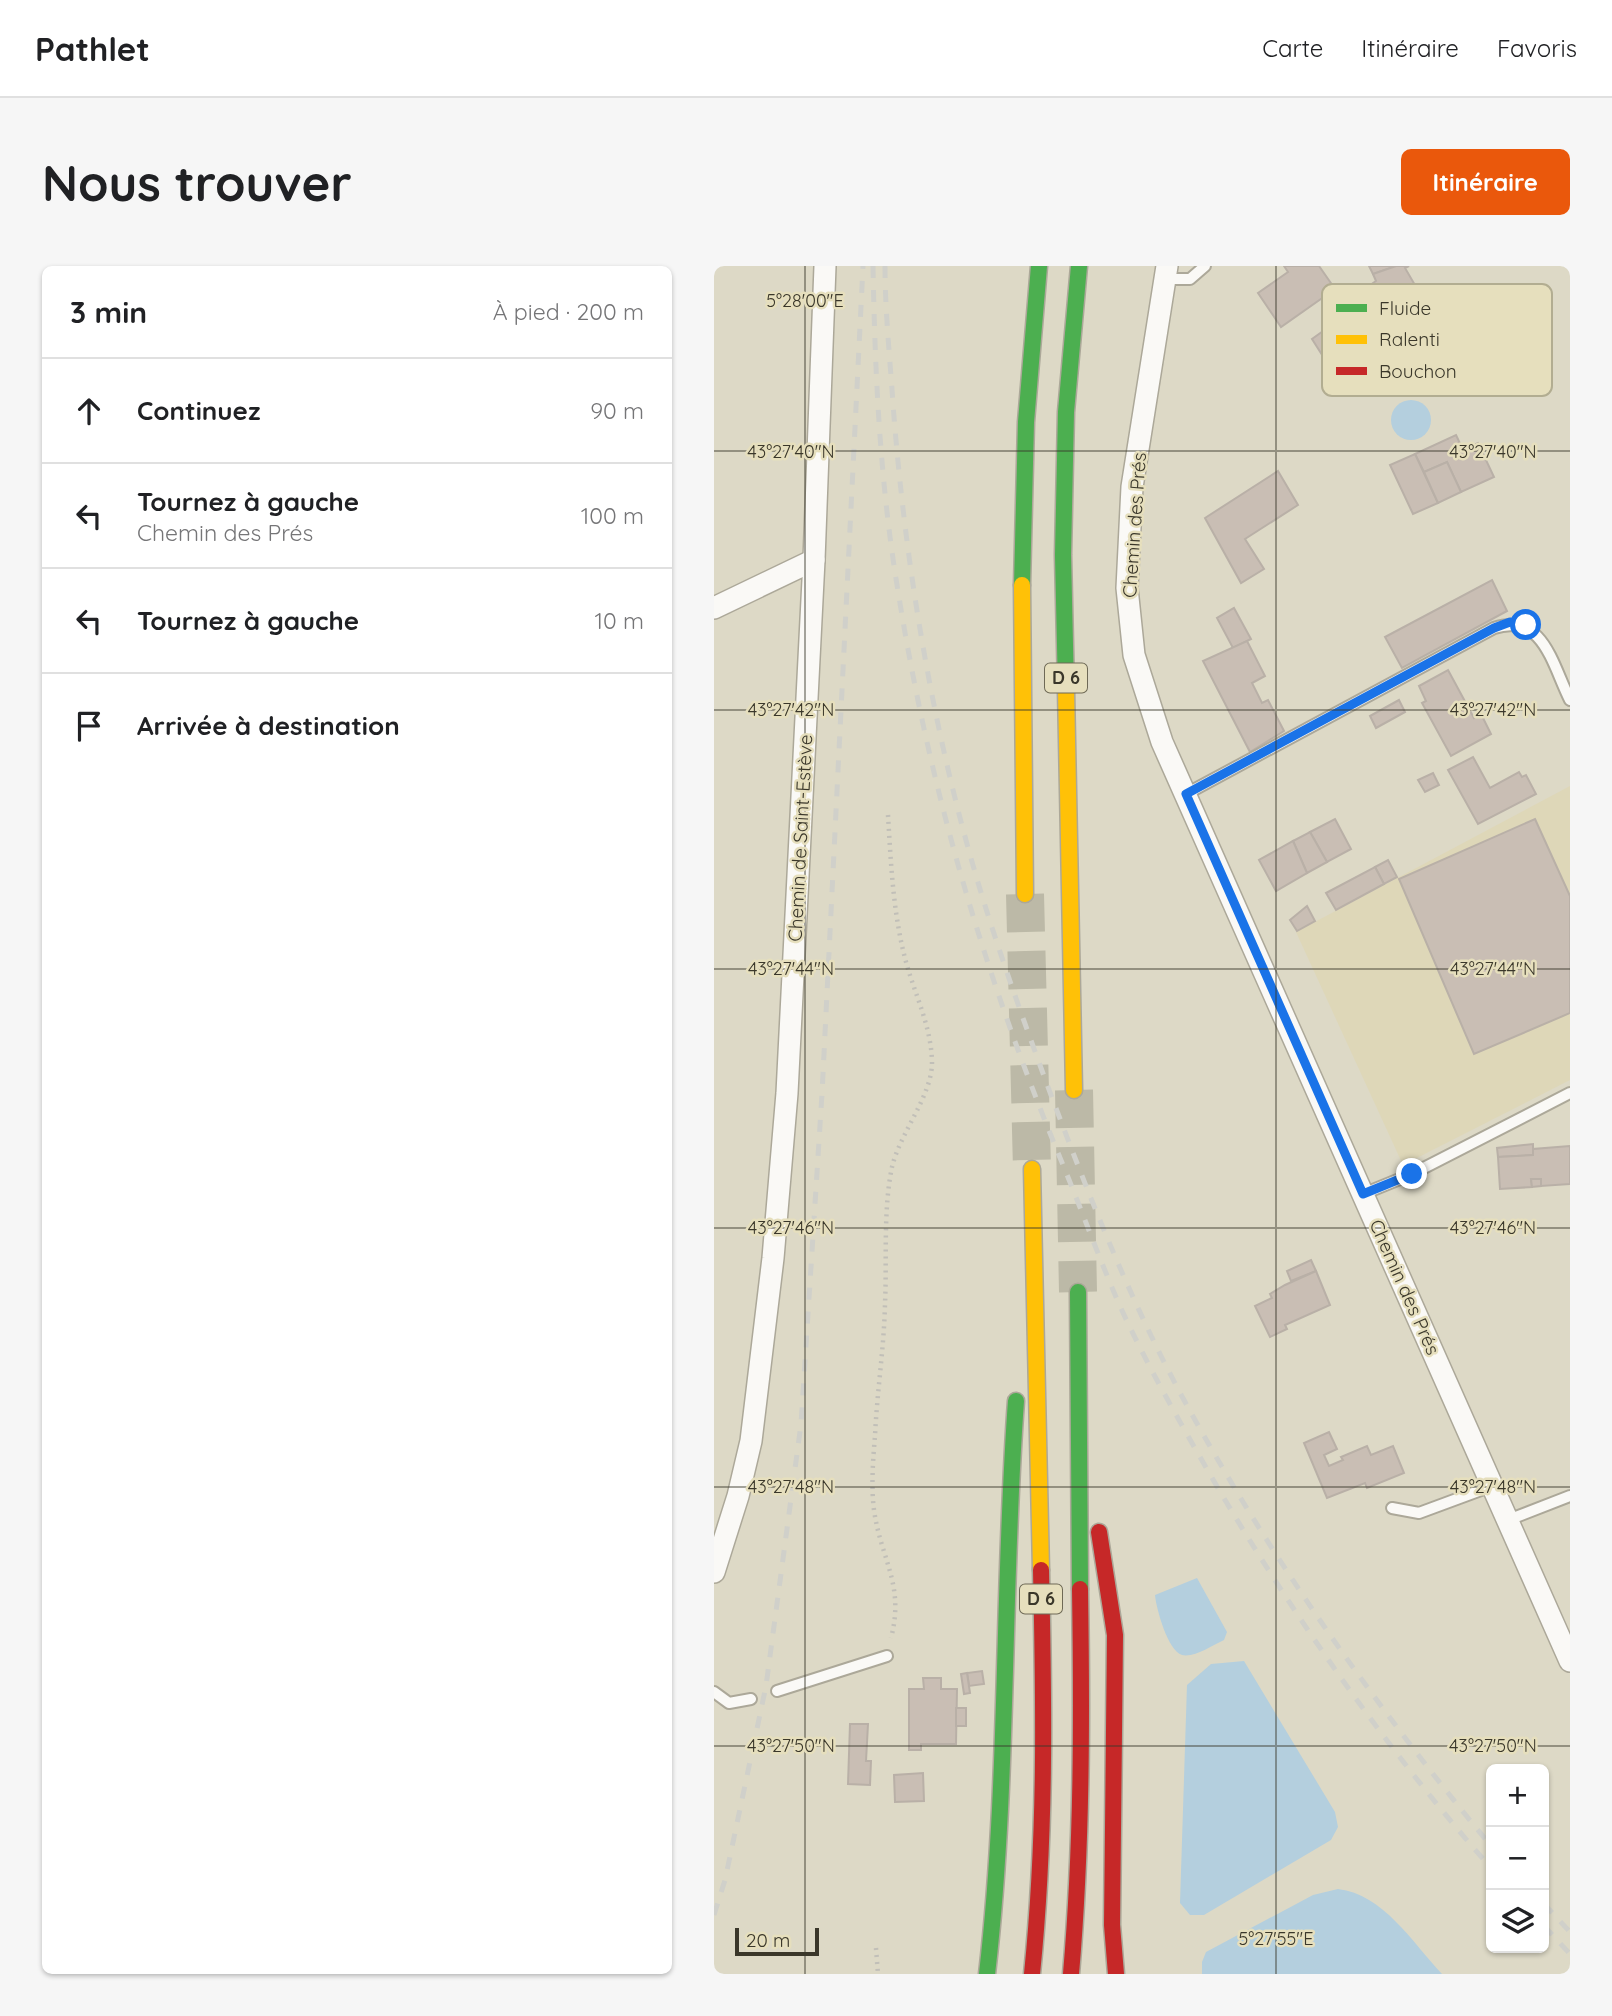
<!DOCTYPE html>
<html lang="fr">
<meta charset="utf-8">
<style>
:root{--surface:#fff;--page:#f6f6f6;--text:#202124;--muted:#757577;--line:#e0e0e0;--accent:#ea580c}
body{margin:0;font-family:Quicksand,sans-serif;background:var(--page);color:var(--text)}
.controls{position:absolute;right:21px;bottom:21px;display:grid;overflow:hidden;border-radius:10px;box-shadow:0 2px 5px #0004}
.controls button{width:63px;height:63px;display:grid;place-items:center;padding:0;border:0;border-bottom:2px solid var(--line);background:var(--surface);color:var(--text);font:35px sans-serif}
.scale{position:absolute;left:21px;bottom:18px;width:84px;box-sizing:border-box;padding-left:7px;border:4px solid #3a372a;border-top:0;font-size:19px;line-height:24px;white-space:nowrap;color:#3a372a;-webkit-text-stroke:5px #e6dfbd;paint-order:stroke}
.stop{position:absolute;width:21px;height:21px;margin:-16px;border:5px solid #1a73e8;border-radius:50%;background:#fff}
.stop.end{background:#1a73e8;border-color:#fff;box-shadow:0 2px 7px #0008}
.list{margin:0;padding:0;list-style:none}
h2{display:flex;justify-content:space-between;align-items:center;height:91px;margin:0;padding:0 28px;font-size:30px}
h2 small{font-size:23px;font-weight:400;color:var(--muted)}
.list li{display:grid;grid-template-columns:46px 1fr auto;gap:21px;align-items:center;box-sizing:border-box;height:105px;padding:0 28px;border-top:2px solid var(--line)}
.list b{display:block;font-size:26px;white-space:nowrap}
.list p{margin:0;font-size:23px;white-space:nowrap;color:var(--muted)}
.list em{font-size:23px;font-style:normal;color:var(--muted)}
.icon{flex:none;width:38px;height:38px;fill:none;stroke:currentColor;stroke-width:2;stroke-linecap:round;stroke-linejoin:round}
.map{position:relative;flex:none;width:856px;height:1708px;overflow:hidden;border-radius:10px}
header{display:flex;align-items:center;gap:42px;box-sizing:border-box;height:98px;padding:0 35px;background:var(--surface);border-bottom:2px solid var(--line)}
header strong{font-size:33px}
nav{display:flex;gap:38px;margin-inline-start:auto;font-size:24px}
.intro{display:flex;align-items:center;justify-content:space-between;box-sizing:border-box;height:168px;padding:0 42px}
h1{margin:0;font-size:49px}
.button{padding:18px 32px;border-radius:10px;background:var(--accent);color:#fff;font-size:24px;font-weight:700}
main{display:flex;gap:42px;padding:0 42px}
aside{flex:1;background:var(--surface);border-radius:10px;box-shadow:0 2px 5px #0004}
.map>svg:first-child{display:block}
</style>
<header>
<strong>Pathlet</strong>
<nav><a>Carte</a><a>Itinéraire</a><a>Favoris</a></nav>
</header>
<div class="intro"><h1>Nous trouver</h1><a class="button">Itinéraire</a></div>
<main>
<aside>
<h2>3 min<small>À pied · 200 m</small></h2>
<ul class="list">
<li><svg class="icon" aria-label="ahead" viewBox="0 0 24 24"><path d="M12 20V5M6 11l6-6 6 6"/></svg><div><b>Continuez</b></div><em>90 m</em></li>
<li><svg class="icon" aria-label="left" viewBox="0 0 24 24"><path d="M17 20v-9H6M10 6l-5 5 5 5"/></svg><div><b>Tournez à gauche</b><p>Chemin des Prés</p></div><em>100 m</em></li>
<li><svg class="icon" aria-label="left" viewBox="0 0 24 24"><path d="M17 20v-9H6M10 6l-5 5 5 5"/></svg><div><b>Tournez à gauche</b></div><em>10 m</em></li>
<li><svg class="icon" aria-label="arrive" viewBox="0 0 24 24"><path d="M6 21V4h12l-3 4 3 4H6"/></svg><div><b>Arrivée à destination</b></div></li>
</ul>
</aside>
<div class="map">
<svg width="856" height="1708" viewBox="0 0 856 1708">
<rect width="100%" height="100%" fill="#ddd9c6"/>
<path fill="#ded7b8" d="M856,520V814L689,899L582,666Z"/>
<g fill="#b4cfde">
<circle cx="697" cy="154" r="20"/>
<path d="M483,1312L513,1366L510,1374C499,1379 480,1392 468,1389C454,1385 442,1342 441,1329Z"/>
<path d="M530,1395L621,1546L624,1561L617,1574L490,1649H476L466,1637L473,1419L497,1398Z"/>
<path d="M624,1623C669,1628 698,1676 728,1708H488V1696L492,1686L599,1629Z"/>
</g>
<g fill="#c9beb4" stroke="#b9b0a7" stroke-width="2">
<path d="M570,0H605L621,23L567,61L544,27L574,6Z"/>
<path d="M655,0H682L659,8Z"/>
<path d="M682,0H695L691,2L705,26L671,42L659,17L662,15L659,8Z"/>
<path d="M619,58L633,81L612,95L598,73Z"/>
<path d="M742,169L749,184L764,177L780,211L747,226L733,196L710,206L701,188Z"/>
<path d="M701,188L724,237L699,248L676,199Z"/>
<path d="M733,196L747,226L724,237L710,206Z"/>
<path d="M564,205L584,239L531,273L550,303L527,317L491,252Z"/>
<path d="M778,314L793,345L688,402L671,371Z"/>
<path d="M520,342L537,373L519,382L503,352Z"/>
<path d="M533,375L551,410L538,417L548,437L554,434L570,465L536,486L489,395Z"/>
<path d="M734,404L760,452L767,448L777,468L737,490L708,437L712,435L705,420Z"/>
<path d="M685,434L691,446L662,462L656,450Z"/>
<path d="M759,491L776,522L805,506L808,511L812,509L822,528L764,558L734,504Z"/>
<path d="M719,507L725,519L711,526L704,514Z"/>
<path d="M621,553L637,583L613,596L596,566Z"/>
<path d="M821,553L856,630V747L760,788L685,613Z"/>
<path d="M596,566L613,596L593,607L579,575Z"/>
<path d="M579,575L593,607L562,625L545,594Z"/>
<path d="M674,594L683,611L670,618L661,601Z"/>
<path d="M661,601L670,618L622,644L612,627Z"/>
<path d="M593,640L601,655L583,665L576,654Z"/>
<path d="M819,878V889L784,891L783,882Z"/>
<path d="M856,880V918L827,920V913H817L818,921L786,923L784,891L819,889V883Z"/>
<path d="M817,913H827V920L818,921Z"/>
<path d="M597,994L602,1005L577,1015L573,1005Z"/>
<path d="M602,1005L616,1039L571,1059L573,1063L556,1071L541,1040L558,1032L556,1028L571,1019Z"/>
<path d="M615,1166L623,1183L610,1189L615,1200L629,1194L627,1191L653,1180L657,1189L679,1180L690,1207L653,1222L651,1217L613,1232L590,1177Z"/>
<path d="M268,1405L270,1418L255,1420L253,1407Z"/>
<path d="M253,1407L256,1427L250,1428L247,1408Z"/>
<path d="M209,1412H227V1423H243L242,1478H207V1484H195V1423H210Z"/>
<rect x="242" y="1442" width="10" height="18"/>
<path d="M136,1458H154L152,1495H157L156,1519L134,1518Z"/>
<path d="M209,1507L210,1535L181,1536L180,1509Z"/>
</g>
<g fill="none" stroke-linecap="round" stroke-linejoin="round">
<g stroke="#bcb9a7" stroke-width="38" stroke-dasharray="38 19" stroke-linecap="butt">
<path d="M311,628L318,903"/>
<path d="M360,824L364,1026"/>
</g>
<g stroke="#aca899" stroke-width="14">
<g id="lane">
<path d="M451,13H476L491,0"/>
<path d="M472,528L780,362C829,346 838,398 856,434"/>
<path d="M649,928L698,908L856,827"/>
<path d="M678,1242L705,1247L778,1220"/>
<path d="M794,1254L856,1230"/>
<path d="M63,1425L173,1390"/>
<path d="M0,1426L15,1437L37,1433"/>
</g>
</g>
<g stroke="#aca899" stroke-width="24">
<g id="street">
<path d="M453,0L418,221L413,322L420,389L448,476L856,1395"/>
<path d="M0,342L100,294"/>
<path d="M0,1306L24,1230L37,1175L59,992L73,827L100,294L111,0"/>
</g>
</g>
<g stroke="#aca899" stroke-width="19">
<g id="fast">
<path d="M308,319L312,156L325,0"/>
<path d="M352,424L349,289L352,146L365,0"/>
<path d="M364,1026L366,1323"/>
<path d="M273,1708C295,1518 288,1326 302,1135"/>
</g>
</g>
<g stroke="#aca899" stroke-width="19">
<g id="slow">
<path d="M308,319L311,628"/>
<path d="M352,424L360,824"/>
<path d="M318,903L327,1304"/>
</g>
</g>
<g stroke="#aca899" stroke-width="19">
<g id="jam">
<path d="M385,1266L401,1369L398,1659L402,1708"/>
<path d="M318,1708C332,1570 330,1441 327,1304"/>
<path d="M357,1708C368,1580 368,1452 366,1323"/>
</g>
</g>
<g stroke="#c1bfb8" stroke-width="4.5" stroke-dasharray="2 5" stroke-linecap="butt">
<path d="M174,549C177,598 179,648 192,696C201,729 218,762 218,798C217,831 186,867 178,901C169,944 173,994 171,1038C170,1082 163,1126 161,1170C159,1193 157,1221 160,1244C167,1294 191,1319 177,1372"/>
<path d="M162,1682L164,1708"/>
</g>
<use href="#lane" stroke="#faf9f6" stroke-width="10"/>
<use href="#street" stroke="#faf9f6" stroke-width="21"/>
<use href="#fast" stroke="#4caf50" stroke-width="16"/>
<use href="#slow" stroke="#ffc107" stroke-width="16"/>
<use href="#jam" stroke="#c62828" stroke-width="16"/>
<g stroke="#d0d0ca" stroke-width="5" stroke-dasharray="12 12" stroke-linecap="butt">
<path d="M159,0C161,109 166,217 184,325C216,526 271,711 349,899C368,945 385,992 405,1038C434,1102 470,1163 505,1224C585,1358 674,1485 777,1602"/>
<path d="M171,0C171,46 176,92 179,138C192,310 222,485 274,649C294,712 317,775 340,837C382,948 426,1058 485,1161C569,1310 668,1448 777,1580"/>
<path d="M830,1638L856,1666"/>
<path d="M0,1649L11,1614L52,1420L87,1158L108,828L149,0"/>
<path d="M830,1660L856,1688"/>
</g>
</g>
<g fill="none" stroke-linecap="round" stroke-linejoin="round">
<path stroke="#1a73e8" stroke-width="9" d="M698,908L649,928L472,528L780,362L796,356L812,359"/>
</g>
<path fill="none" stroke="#3a372a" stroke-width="2" stroke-opacity="0.45" d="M91,0V1708M562,0V1708M0,185H856M0,444H856M0,703H856M0,962H856M0,1221H856M0,1480H856"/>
<g text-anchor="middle" stroke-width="5" stroke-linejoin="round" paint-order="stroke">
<g fill="#e6dfbd" stroke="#6e6956" stroke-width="2">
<rect x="331" y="397.5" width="42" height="29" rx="5"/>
<rect x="306" y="1318.5" width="42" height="29" rx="5"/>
</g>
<g font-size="18" font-weight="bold" fill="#3a372a">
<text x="352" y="418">D 6</text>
<text x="327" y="1339">D 6</text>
</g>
<g font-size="19" fill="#3a372a" stroke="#e6dfbd">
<text transform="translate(420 259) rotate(-86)" y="7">Chemin des Prés</text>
<text transform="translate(86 572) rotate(-87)" y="7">Chemin de Saint-Estève</text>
<text transform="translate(691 1021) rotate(66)" y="7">Chemin des Prés</text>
</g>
</g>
<rect x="608" y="18" width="230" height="112" rx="10" fill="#e6dfbd" stroke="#b2ad91" stroke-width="2"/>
<rect x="622" y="38" width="31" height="8" fill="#4caf50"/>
<rect x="622" y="69" width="31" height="9" fill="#ffc107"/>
<rect x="622" y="101" width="31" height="8" fill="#c62828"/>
<g font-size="19" fill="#3a372a">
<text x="665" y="49">Fluide</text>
<text x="665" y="80">Ralenti</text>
<text x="665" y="112">Bouchon</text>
</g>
<g font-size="18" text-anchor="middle" fill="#3a372a" stroke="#e6dfbd" stroke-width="5" stroke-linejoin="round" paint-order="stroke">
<text x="91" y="41">5°28'00"E</text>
<text x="779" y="192">43°27'40"N</text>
<text x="77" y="192">43°27'40"N</text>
<text x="779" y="450">43°27'42"N</text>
<text x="77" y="450">43°27'42"N</text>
<text x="77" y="709">43°27'44"N</text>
<text x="779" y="709">43°27'44"N</text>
<text x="779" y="968">43°27'46"N</text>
<text x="77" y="968">43°27'46"N</text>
<text x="779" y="1227">43°27'48"N</text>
<text x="77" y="1227">43°27'48"N</text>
<text x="779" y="1486">43°27'50"N</text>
<text x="77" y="1486">43°27'50"N</text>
<text x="562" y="1679">5°27'55"E</text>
</g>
</svg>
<div class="controls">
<button>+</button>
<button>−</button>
<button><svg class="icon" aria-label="layers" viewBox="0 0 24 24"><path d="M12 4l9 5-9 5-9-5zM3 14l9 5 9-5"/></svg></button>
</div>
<div class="scale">20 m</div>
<div class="stop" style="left:812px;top:359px"></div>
<div class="stop end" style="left:698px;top:908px"></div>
</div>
</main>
